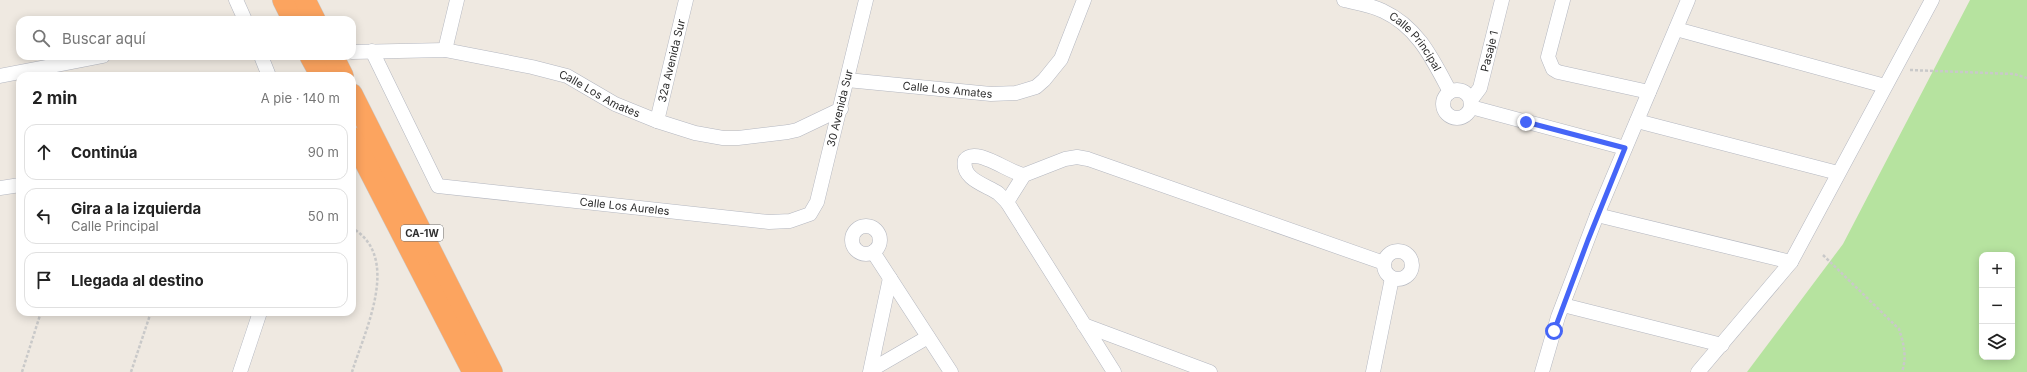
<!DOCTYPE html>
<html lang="es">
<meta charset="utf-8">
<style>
:root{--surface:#fff;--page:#f6f6f6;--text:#222;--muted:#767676;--line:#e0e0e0}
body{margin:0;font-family:Inter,sans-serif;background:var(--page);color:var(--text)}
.controls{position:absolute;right:12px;bottom:12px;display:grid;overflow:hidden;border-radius:8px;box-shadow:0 2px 10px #0003}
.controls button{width:36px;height:36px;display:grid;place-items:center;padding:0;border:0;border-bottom:1px solid var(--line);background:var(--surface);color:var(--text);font:20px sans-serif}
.stop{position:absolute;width:12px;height:12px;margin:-9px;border:3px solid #4565f7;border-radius:50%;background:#fff}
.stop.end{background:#4565f7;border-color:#fff;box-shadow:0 1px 4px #0008}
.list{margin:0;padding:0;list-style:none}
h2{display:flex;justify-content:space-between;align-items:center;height:52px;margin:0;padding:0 16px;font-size:17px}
h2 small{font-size:13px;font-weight:400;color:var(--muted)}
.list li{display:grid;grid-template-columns:26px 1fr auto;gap:12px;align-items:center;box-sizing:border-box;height:56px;margin:0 8px 8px;padding:0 8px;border:1px solid var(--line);border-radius:12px}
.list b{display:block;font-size:15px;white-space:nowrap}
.list p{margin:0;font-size:13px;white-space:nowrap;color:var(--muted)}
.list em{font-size:13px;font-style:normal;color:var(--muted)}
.icon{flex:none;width:22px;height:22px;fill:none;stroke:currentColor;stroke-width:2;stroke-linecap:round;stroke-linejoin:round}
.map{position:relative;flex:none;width:2027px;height:372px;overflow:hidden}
.search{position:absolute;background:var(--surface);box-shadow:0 2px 10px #0003;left:16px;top:16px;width:340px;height:44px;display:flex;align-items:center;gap:10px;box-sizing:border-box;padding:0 14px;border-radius:12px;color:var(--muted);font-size:15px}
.panel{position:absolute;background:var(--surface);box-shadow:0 2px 10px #0003;left:16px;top:72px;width:340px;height:244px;border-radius:12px}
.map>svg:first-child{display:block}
</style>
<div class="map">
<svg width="2027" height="372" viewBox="0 0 2027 372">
<rect width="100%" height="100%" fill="#efe9e1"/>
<path fill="#b6e39f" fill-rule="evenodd" d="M1970,0H2027V372H1747L1843,244ZM1982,255H2012V357H1982Z"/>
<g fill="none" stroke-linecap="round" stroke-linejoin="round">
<g stroke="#b4b7c0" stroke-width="15">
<g id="minor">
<path d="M236,0L245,20"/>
<path id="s1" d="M1344,0C1357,3 1371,5 1383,11C1418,27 1433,60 1450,92"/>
<path d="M1563,0L1548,57L1553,69L1558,72L1649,92"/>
<path d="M1676,29L1885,86"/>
<path d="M445,50L457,0"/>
<path id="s2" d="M372,51L438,186L769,222L790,221L810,214L817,202L866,0"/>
<path id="s3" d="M352,52L445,50L532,67L567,76L615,104L657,121L695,133L723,138H738L788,132L797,130L841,109"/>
<path d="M261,56L269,76"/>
<path d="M0,76L103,56"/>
<path id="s4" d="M847,80L991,94L1016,93L1036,87L1044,80L1061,59L1084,0"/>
<circle cx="1457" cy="104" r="14"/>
<path id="s5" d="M1471,100L1480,88L1502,0"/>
<path d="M1471,107L1625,148"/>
<path id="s6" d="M657,121L686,0"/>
<path d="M1637,121L1838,173"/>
<path d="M0,188L20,185"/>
<path d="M1007,202C1004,199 1001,196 998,193C986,185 961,179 965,160C976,146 1009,173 1024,175"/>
<path d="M1597,215L1791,262"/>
<circle cx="866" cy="240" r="14"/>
<circle cx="1398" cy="265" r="14"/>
<path d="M873,252L951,372"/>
<path d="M1563,305L1722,345"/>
<path d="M1084,325L1210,372"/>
<path d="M871,370L928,337"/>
<path d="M240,372L260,312"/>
<path d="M870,372L890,278"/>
<path d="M1114,372L1007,202L1024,175L1065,159L1077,157L1088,159L1384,263"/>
<path d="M1373,372L1392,278"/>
<path d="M1542,372L1558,317L1597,215L1688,0"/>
<path d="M1698,372L1791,262L1932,0"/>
</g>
</g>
<g stroke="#c9c9c9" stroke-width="22">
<g id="highway">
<path d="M283,0L293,20"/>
<path d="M305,0L315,20"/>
<path d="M310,56L321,76"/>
<path d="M333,56L343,76"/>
<path d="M352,94L492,372"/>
<path d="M352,137L473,372"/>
</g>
</g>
<g stroke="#c9c9c9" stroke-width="2.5" stroke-dasharray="3 2" stroke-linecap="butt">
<path d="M1910,70L2014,74L2027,78"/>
<path d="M1823,255L1899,329C1904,344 1907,357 1902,372"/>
<path d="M22,372L41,312"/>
<path d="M131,372L151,312"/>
<path d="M352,372C365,330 402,257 352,228"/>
</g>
<use href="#minor" stroke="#fff" stroke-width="14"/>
<use href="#highway" stroke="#fca45f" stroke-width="21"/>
</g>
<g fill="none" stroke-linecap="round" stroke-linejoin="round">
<path stroke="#4565f7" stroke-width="5" d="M1526,122L1625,148L1588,240L1554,331"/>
</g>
<g text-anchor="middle" stroke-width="3.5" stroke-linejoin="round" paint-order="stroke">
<rect fill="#fff" stroke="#6d6d6d" stroke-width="1" x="401" y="225" width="42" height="16" rx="3"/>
<g font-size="10" font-weight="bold" fill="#2e2e2e">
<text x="422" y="237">CA-1W</text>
</g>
<g font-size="11" fill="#2e2e2e" stroke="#fff">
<text dy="4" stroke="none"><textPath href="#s1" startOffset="86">Calle Principal</textPath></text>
<text dy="4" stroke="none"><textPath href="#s5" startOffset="53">Pasaje 1</textPath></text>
<text dy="4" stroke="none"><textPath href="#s6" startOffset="62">32a Avenida Sur</textPath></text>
<text dy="4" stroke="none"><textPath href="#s4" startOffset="101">Calle Los Amates</textPath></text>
<text dy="4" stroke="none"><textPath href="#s3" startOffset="255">Calle Los Amates</textPath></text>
<text dy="4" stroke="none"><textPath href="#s2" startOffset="636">30 Avenida Sur</textPath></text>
<text dy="4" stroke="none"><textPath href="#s2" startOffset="338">Calle Los Aureles</textPath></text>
</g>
</g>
</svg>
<div class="controls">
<button>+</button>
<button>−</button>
<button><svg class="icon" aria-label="layers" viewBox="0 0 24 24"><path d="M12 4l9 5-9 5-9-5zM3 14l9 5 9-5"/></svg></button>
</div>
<div class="stop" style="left:1554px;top:331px"></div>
<div class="stop end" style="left:1526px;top:122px"></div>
<div class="search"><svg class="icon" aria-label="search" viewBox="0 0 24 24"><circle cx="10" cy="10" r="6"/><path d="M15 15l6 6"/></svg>Buscar aquí</div>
<section class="panel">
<h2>2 min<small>A pie · 140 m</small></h2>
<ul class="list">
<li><svg class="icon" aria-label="ahead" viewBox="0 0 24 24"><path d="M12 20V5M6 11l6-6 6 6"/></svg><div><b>Continúa</b></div><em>90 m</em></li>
<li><svg class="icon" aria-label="left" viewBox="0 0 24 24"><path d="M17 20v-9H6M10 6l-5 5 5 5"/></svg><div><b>Gira a la izquierda</b><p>Calle Principal</p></div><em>50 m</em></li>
<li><svg class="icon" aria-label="arrive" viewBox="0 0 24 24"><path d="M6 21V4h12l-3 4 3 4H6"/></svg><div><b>Llegada al destino</b></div></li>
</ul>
</section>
</div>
